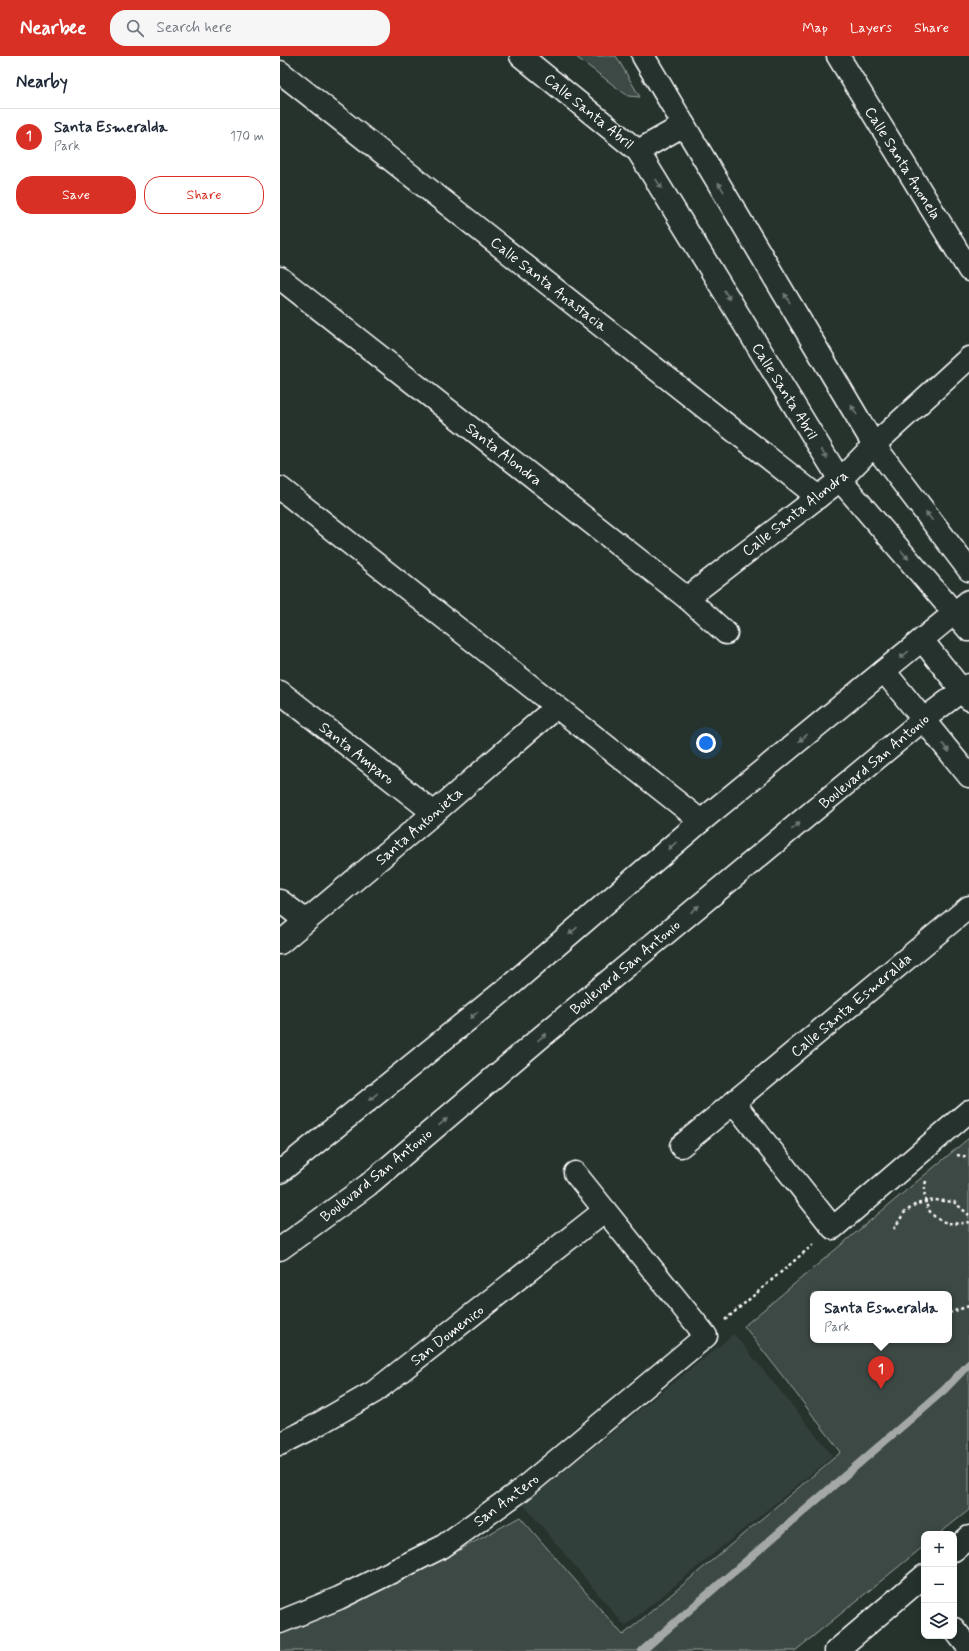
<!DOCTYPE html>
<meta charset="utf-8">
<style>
:root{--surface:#fff;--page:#f6f6f7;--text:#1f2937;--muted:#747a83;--line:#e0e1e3;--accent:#d93025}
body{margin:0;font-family:Mynerve,sans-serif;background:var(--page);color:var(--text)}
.controls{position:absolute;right:12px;bottom:12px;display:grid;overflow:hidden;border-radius:8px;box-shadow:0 2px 10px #0003}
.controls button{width:36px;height:36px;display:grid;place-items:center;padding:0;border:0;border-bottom:1px solid var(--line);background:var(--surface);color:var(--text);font:20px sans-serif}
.you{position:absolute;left:426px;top:687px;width:14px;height:14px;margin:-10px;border:3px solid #fff;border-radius:50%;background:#1a73e8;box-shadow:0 0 0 6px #1a73e833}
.badge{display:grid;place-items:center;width:26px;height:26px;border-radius:50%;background:var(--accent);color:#fff;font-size:13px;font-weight:700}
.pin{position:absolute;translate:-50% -33px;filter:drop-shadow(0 1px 2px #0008)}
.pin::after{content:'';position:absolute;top:21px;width:14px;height:12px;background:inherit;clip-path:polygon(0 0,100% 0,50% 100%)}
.popup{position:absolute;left:530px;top:1235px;width:142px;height:52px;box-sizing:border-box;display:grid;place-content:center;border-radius:8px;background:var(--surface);filter:drop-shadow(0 1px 3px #0005);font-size:13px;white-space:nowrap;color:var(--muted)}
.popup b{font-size:15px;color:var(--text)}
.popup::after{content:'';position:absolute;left:50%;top:100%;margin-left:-8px;border:8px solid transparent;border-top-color:var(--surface)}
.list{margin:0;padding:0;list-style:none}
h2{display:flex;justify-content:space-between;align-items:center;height:52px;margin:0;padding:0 16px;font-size:17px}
h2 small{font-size:13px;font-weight:400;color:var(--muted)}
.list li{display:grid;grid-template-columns:26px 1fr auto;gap:12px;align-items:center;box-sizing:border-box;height:56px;padding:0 16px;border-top:1px solid var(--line)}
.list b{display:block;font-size:15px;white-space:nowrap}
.list p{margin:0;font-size:13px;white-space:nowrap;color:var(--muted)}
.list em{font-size:13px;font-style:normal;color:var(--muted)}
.actions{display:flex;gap:8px;padding:12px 16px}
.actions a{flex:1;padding:9px 0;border:1px solid var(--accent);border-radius:16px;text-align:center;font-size:14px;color:var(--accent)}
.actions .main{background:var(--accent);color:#fff}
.icon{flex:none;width:22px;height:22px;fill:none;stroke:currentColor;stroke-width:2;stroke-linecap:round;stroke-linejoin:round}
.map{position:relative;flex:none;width:689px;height:1595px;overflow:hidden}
header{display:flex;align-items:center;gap:24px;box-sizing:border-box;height:56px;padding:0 20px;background:var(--accent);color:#fff}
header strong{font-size:19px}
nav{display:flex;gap:22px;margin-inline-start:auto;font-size:14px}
.search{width:280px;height:36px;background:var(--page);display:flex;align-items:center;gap:10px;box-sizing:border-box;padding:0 14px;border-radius:16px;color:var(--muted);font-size:15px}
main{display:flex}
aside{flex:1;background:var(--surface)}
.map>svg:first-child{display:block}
</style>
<header>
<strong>Nearbee</strong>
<div class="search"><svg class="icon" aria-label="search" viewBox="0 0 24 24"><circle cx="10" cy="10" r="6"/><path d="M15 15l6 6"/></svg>Search here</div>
<nav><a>Map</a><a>Layers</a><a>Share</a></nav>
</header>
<main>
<aside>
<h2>Nearby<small></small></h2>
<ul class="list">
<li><span class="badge">1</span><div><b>Santa Esmeralda</b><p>Park</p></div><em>170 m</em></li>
</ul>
<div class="actions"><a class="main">Save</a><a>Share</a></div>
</aside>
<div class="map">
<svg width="689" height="1595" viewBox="0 0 689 1595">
<rect width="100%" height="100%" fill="#26332d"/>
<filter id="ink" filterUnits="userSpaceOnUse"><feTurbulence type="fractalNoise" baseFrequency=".025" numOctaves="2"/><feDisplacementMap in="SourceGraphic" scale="8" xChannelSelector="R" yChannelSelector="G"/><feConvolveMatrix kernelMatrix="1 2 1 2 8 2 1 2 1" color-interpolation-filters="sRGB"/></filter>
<g filter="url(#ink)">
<path fill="#333f3a" d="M454,1278L553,1400L345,1570L243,1448Z"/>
<g fill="#3e4944" stroke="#9ea4a2" fill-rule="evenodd">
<path d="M295,0H336L360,41L348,40Z"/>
<path d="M689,1082V1454L659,1478H644V1490L515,1595H0V1578L132,1520L240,1461L343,1579L561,1396L464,1270ZM533,1238H669V1284H533Z"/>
</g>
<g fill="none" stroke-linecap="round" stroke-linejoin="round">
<path stroke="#a4a9a7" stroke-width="8" d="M362,1595L664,1334L689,1308"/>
<g stroke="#fff" stroke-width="25">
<g id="minor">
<path d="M241,0L358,95L560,424L689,574"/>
<path d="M363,0L594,389L689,514"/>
<path d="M558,0L689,214"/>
<path d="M0,16L538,441"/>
<path d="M358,95L404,69"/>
<path d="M0,222L407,542L446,577"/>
<path d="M0,432L421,765"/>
<path d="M407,542L560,424L594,389L689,302"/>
<path d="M642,584L689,643"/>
<path d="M604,615L689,720"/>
<path d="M0,636L154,757"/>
<path d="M0,845L26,865"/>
<path d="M0,887L154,757L276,651"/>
<path d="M454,1047L553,1172L689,1055"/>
<path d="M401,1090L689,851"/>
<path d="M0,1116L232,928L421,765L689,545"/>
<path d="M0,1193L88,1129L260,982L644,663L689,629"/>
<path d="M0,1388L28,1374L94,1336L324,1155"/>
<path d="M674,1494L689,1481"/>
<path d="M0,1566L59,1542L162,1491L240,1435L426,1280L295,1117"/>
<path d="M674,1573L689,1592"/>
<path d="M556,1595L644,1520"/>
</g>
</g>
<g stroke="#fff" stroke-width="2.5" stroke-dasharray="3 3" stroke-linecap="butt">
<path d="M677,1099L689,1101"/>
<path d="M646,1125C639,1156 659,1173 689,1166"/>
<path d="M614,1173L624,1157L636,1148L655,1144L674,1146L689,1159"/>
<path d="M669,1257L689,1250"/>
<path d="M445,1264L535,1187"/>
</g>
<use href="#minor" stroke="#26332d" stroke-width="22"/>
</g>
<defs><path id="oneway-solid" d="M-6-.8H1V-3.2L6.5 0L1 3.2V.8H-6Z"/></defs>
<g fill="#727a76">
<use href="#oneway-solid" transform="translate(379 128) rotate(58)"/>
<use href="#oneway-solid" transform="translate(441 131) rotate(-121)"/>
<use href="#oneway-solid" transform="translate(447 239) rotate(58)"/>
<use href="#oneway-solid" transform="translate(507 242) rotate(-121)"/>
<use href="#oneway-solid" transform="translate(574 354) rotate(-121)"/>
<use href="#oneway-solid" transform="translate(544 398) rotate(58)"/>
<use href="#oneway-solid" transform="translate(649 460) rotate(-127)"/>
<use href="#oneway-solid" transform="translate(625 499) rotate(49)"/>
<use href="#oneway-solid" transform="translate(624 599) rotate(141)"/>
<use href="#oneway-solid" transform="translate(523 682) rotate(141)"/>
<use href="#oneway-solid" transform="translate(666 692) rotate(52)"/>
<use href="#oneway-solid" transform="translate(516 770) rotate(-40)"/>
<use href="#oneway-solid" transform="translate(392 790) rotate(139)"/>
<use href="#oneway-solid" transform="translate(415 853) rotate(-40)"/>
<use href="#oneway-solid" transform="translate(293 875) rotate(139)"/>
<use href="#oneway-solid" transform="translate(194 959) rotate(141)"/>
<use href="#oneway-solid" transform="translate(262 981) rotate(-40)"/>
<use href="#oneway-solid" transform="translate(93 1041) rotate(141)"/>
<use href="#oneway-solid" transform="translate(163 1066) rotate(-40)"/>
</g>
</g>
<g text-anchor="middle" stroke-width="3" stroke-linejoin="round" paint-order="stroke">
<g font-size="15" fill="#fff" stroke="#26332d">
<text transform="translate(309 55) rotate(39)" y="5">Calle Santa Abril</text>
<text transform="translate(623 107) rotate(58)" y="5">Calle Santa Anonela</text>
<text transform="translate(269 228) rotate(38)" y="5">Calle Santa Anastacia</text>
<text transform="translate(505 335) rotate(58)" y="5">Calle Santa Abril</text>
<text transform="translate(224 398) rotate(38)" y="5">Santa Alondra</text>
<text transform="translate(515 457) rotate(-38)" y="5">Calle Santa Alondra</text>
<text transform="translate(77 697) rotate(38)" y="5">Santa Amparo</text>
<text transform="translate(594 705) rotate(-40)" y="5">Boulevard San Antonio</text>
<text transform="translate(139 770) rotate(-41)" y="5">Santa Antonieta</text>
<text transform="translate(345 911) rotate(-40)" y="5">Boulevard San Antonio</text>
<text transform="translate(571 949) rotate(-40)" y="5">Calle Santa Esmeralda</text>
<text transform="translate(96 1119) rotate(-39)" y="5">Boulevard San Antonio</text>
<text transform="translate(167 1279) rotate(-38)" y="5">San Domenico</text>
<text transform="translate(226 1444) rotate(-37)" y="5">San Antero</text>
</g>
</g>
</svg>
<div class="controls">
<button>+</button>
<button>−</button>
<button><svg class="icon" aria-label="layers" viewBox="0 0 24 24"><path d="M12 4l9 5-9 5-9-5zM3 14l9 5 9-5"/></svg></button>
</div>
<div class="you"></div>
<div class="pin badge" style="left:601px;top:1333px">1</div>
<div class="popup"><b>Santa Esmeralda</b>Park</div>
</div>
</main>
